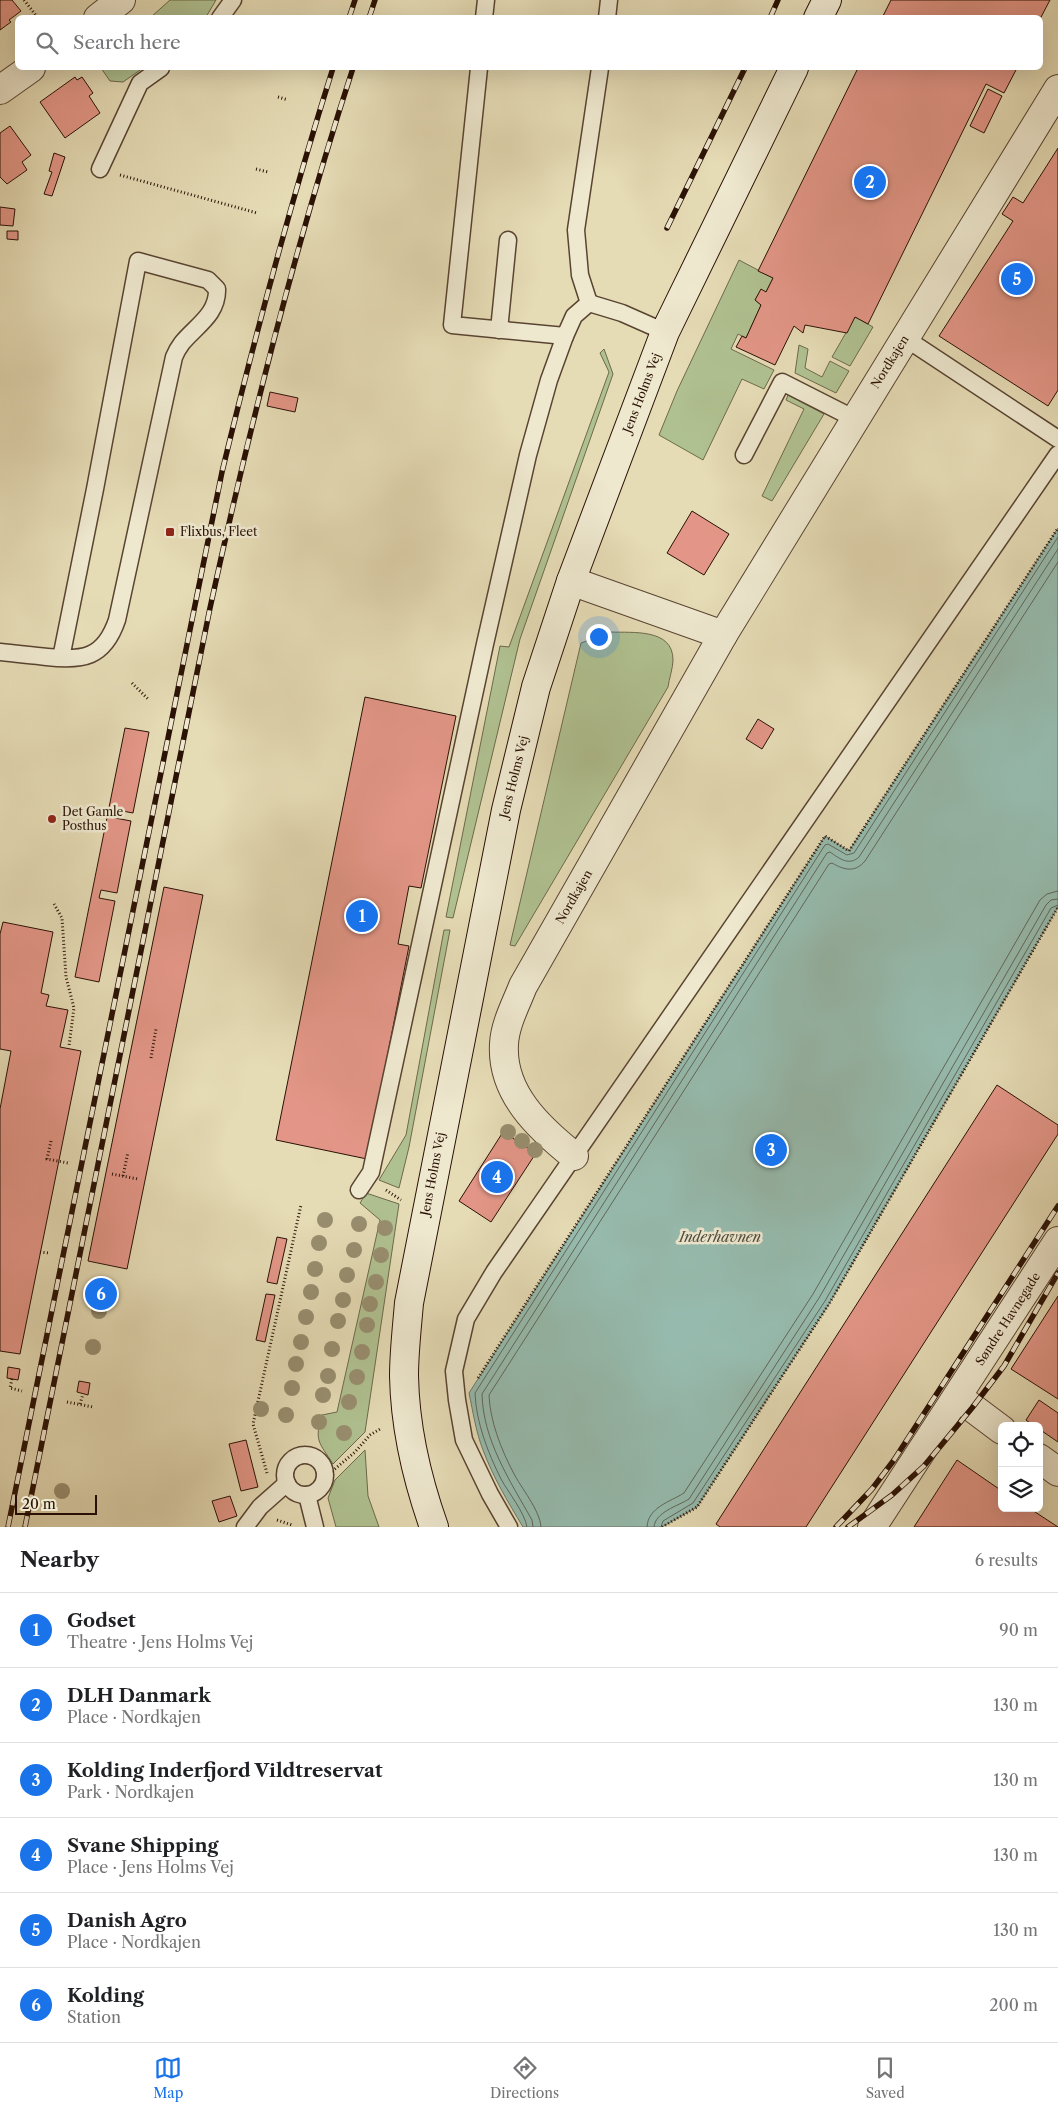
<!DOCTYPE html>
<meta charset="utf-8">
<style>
:root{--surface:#fff;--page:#f2f2f2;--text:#202124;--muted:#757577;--line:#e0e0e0;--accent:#1a73e8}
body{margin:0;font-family:"Libre Caslon Text",serif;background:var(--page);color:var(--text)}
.controls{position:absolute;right:15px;bottom:15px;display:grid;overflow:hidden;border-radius:8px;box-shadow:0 5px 20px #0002}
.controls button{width:45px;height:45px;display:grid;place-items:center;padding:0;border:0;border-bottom:1px solid var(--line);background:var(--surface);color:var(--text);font:25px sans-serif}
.scale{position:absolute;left:15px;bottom:12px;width:82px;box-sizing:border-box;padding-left:5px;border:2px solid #2a1105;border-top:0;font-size:14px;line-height:18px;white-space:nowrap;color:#2a1105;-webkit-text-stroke:4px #eee8cf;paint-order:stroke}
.you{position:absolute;left:598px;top:636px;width:18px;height:18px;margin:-12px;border:4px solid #fff;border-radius:50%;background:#1a73e8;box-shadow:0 0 0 8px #1a73e833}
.badge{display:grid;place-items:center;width:32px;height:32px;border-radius:50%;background:var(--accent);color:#fff;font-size:16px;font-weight:700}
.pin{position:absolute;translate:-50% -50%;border:2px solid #fff;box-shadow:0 1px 5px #0006}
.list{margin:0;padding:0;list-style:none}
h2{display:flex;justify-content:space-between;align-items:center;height:65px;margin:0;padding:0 20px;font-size:21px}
h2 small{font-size:16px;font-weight:400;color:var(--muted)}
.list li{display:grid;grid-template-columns:32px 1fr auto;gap:15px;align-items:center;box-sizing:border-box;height:75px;padding:0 20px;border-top:1px solid var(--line)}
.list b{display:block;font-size:19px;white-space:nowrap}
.list p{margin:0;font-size:16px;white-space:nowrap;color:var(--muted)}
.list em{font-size:16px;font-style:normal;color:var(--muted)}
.icon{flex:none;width:28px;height:28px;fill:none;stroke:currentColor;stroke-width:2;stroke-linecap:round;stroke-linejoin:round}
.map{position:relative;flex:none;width:1058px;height:1527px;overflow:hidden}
.search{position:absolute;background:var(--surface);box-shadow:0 5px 20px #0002;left:15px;right:15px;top:15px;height:55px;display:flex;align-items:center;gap:12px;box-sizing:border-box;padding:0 18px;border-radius:8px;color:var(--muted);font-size:19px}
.sheet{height:515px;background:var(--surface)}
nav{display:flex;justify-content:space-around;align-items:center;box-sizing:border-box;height:70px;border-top:1px solid var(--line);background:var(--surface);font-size:14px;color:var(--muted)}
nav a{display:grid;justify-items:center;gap:2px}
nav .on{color:var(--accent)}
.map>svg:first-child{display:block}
</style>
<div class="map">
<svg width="1058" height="1527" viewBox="0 0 1058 1527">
<rect width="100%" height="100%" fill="#e5dbb5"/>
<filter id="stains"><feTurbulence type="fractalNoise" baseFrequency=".004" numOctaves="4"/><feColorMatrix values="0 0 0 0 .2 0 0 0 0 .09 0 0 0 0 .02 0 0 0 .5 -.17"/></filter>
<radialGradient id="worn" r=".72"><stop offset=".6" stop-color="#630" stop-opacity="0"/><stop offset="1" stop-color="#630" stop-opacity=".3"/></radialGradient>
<g fill="#b0c191" stroke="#6d694b">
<path d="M170,0H216L206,17H151Z"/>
<path d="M101,68H143L123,82L110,81Z"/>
<path d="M739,260L773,278L766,292L761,290L755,300L761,305L746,338L738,334L731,349L774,370L764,389L742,379L703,460L659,435L677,391Z"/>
<path d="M855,317L873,327L850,366L832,357Z"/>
<path d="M799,345L808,349L805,368L822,377L830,361L849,371L836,393L795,373Z"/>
<path d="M604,349L613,374L520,639L453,918L446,917L500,646L509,647L609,372L600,353Z"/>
<path d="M788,395L824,414L772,501L762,496L804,409L786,400Z"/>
<path d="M611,632C632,633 673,628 673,660C673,668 669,679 668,687L515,946L510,945L581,643Z"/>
<path d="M444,930H450L409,1147L399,1188L379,1180L406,1135Z"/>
<path d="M366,1193L399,1204L365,1432L333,1464C319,1442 314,1441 322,1415L337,1412L380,1220L360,1203Z"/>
<path d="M365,1450L368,1496L379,1527H336L328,1498L335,1480Z"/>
</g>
<path fill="#96bbae" stroke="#6b776a" d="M1058,528V907L829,1304L697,1507L662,1527H523C508,1502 493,1477 483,1450C476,1432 473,1412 469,1393L825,836L849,851Z"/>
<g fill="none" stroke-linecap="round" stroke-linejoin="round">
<g stroke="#60665a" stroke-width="1">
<path d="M527,1527C525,1513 508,1492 501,1479C488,1453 476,1422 475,1393L825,845L828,844L847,855L854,853L1058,537"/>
<path d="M533,1527L532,1520C510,1481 483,1440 482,1394L827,853L830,852C840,859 849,866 859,857L1058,549"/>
<path d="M541,1527C540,1510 521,1488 513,1472C501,1449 490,1421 489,1395L829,864L832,863C844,870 855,873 865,861L1058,562"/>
<path d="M647,1527C648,1507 670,1502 684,1493L813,1294L1040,900L1047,894L1058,891"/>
<path d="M654,1527C655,1512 678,1506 689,1499L819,1298L1046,905L1051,900L1058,899"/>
<path d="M661,1527L663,1521L693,1503L825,1301L1051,908L1058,905"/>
</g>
</g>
<g fill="#e39687" stroke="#2a1105">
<path d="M0,0H12L21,11L9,20L11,22L0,30Z"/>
<path d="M891,0H1050L1040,19V18H882Z"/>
<path d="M858,68H1017L1004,93L986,84L868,324L855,317L847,333L805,325L803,333L794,326L775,365L736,347L742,336L746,338L761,305L755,300L761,289L766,292L773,278L758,271Z"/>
<path d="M75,77L77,80L82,77L93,93L89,96L100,113L65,138L40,102Z"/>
<path d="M988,89L1002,96L984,133L970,126Z"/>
<path d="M10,126L31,155L22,162L27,170L7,184L0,177V133Z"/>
<path d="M1058,148V390L1048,406L939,336L1013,221L1002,214L1013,197L1023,203Z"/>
<path d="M54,153L65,157L52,196L44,194L52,172L49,171Z"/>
<path d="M0,207L15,209L13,226L0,225Z"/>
<path d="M7,231H18V240L7,239Z"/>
<path d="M270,392L298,398L295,412L267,406Z"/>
<path d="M692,511L729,534L704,575L667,553Z"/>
<path d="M365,697L456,716L421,888L409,886L398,944L409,946L367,1159L276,1140Z"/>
<path d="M758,719L774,729L762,749L746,739Z"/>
<path d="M125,728L149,732L133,813L117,810L115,818L131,821L117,893L101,890L99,898L115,901L99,982L75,977Z"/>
<path d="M164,887L203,895L127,1269L88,1261Z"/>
<path d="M3,922L53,932L41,993L49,995L46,1006L68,1010L60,1047L81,1051L20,1354L0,1351V1109L11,1051L0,1049V934Z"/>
<path d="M997,1085L1058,1125V1134L806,1527H720L716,1524Z"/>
<path d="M503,1132L536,1153L491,1222L459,1201Z"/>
<path d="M277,1237L287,1239L277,1284L267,1282Z"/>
<path d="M266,1294L275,1295L265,1342L256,1340Z"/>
<path d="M1058,1296V1399L1011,1369Z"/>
<path d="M8,1367L20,1369L18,1380L7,1378Z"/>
<path d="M79,1381L90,1383L88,1395L77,1392Z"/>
<path d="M1039,1400L1058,1413V1442L1039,1429V1426H1034L1026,1420Z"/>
<path d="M246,1440L258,1487L241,1491L229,1444Z"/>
<path d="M957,1460L1002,1491V1508H1029L1058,1527H914Z"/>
<path d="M230,1496L237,1516L219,1522L212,1501Z"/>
</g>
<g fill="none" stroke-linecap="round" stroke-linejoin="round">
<g stroke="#594431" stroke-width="19">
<g id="service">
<path d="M220,18L233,0"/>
<path d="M484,18L486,0"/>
<path d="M607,18L609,0"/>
<path d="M479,68L452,325L565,336"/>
<path d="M100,169L140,83L161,68"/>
<path d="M589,303L580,275L576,230L600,68"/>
<path d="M499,330L508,240"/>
<path d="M905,338L1058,439"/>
<path d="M744,455L782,382L855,419"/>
<path d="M0,652C16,654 31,655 47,657C83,661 104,658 117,620L174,357C176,352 179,347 182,343C196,326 218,314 217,289L208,280L138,261L95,489L61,658"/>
<path d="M359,1190L371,1172L485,644L528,455L549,380L565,336L574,316L589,303L622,313L665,332"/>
<circle cx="305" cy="1475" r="20"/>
<path d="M307,1495L315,1527"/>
<path d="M245,1527L260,1507L287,1483"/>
<path d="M509,1527L490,1494L464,1440L457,1400L454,1371L466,1319L494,1272L1058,454"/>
</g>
</g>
<g stroke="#594431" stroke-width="30">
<g id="minor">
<path d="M98,18L121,0"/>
<path d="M0,90L31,68"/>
<path d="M571,581L723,635"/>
<path d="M574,1156C539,1128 501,1093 504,1044C505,1024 516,1004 523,986L723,635L1058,89"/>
<path d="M958,1397L1002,1430"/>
<path d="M1039,1458L1058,1472"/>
<path d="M872,1527L1058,1241"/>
</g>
</g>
<g stroke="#2a1105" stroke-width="30">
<g id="secondary">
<path d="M818,18L827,0"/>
<path d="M434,1527C417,1479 405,1428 404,1376C404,1352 407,1327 409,1303L506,810L536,687L571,581L665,332L794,68"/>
</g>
</g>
<g stroke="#2a1105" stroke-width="3" stroke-dasharray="1 2.5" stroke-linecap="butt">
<path d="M24,0L38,18"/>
<path d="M278,97L288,100"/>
<path d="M256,169L268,172"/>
<path d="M120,175L257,213"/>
<path d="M132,683L148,699"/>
<path d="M54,904L62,918L66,977L74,1008L69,1046"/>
<path d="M151,1058L156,1029"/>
<path d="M51,1141L47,1159L68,1163"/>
<path d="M112,1174L138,1179"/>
<path d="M123,1176L128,1152"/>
<path d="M386,1190L401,1200"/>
<path d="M40,1252L49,1253"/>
<path d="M478,1378L825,836L849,851L1058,528"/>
<path d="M12,1379L10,1388L22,1391"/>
<path d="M67,1402L93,1407"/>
<path d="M80,1404L83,1394"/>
<path d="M267,1473L253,1424L301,1205"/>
<path d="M324,1478L355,1452L370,1435L382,1428"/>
<path d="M277,1520L292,1525"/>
<path d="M662,1527L697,1507L829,1304L1058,907"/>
</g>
<use href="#service" stroke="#eee8cf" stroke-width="16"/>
<use href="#minor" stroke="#eee8cf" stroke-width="28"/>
<use href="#secondary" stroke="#eee8cf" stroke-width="28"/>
<g stroke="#2a1105" stroke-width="5.5">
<g id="rail">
<path d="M349,18L355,0"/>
<path d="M369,18L375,0"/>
<path d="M770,18L778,0"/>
<path d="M667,228L745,68"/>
<path d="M8,1527L222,472C255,336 291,201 333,68"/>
<path d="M25,1527L210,608C250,425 295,246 353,68"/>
<path d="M836,1527L872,1489L894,1460L1058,1206"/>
<path d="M848,1527L892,1495L924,1466L972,1408L1004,1366L1058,1273"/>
</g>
</g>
<use href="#rail" stroke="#eee8cf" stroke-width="4" stroke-dasharray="11" stroke-linecap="butt"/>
</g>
<g fill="#988e6f">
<circle cx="508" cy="1132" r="8"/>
<circle cx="522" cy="1141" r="8"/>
<circle cx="535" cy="1150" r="8"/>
<circle cx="325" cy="1220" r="8"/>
<circle cx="359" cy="1224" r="8"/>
<circle cx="385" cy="1228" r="8"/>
<circle cx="319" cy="1243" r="8"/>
<circle cx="354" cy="1250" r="8"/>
<circle cx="381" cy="1255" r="8"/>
<circle cx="315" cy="1269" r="8"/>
<circle cx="347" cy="1275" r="8"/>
<circle cx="376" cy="1282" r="8"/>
<circle cx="311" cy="1292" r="8"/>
<circle cx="343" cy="1300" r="8"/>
<circle cx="370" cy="1304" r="8"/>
<circle cx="99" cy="1311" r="8"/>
<circle cx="306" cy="1317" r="8"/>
<circle cx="338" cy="1321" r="8"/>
<circle cx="367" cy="1325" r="8"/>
<circle cx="301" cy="1342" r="8"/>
<circle cx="93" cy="1347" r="8"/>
<circle cx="332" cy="1349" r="8"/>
<circle cx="362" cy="1352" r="8"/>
<circle cx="296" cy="1364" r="8"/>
<circle cx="328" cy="1376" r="8"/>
<circle cx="357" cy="1377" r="8"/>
<circle cx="292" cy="1388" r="8"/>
<circle cx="323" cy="1395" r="8"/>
<circle cx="349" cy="1402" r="8"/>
<circle cx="261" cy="1409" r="8"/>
<circle cx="286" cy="1415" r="8"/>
<circle cx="319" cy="1422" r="8"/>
<circle cx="344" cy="1433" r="8"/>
<circle cx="62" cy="1491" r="8"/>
</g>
<g fill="#8f2418" stroke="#eee8cf" stroke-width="2">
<rect x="165" y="527" width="10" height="10" rx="2.5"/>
<circle cx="52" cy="819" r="5"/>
</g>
<g text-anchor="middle" stroke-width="5" stroke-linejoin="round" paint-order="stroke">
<g font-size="12" fill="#2a1105" stroke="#eee8cf">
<text transform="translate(890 362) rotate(-58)" y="4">Nordkajen</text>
<text transform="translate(642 393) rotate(-69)" y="4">Jens Holms Vej</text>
<text transform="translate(514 777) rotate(-76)" y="4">Jens Holms Vej</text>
<text transform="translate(574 897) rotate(-60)" y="4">Nordkajen</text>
<text transform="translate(433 1174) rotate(-79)" y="4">Jens Holms Vej</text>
<text transform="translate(1008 1319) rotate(-57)" y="4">Søndre Havnegade</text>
</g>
<g font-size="12" fill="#2a1105" stroke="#eee8cf" text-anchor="start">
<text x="180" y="536">Flixbus, Fleet</text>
<text x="62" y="816">Det Gamle<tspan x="62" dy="14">Posthus</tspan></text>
</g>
<g font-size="14" font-style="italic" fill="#504c40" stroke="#eee8cf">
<text x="720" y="1242">Inderhavnen</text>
</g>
</g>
<rect width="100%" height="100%" filter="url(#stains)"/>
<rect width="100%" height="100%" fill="url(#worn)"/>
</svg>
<div class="controls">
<button><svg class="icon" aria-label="locate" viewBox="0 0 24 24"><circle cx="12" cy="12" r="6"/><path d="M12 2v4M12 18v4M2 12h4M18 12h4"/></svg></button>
<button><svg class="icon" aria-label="layers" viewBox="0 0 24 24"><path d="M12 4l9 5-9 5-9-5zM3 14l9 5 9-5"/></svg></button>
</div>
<div class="scale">20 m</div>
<div class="you"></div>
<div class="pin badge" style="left:362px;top:916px">1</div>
<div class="pin badge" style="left:870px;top:182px">2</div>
<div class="pin badge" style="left:771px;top:1150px">3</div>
<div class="pin badge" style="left:497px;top:1177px">4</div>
<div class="pin badge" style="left:1017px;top:279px">5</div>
<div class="pin badge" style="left:101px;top:1294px">6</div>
<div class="search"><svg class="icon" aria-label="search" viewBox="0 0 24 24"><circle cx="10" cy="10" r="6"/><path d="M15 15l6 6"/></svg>Search here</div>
</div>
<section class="sheet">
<h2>Nearby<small>6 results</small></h2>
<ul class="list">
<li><span class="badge">1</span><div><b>Godset</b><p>Theatre · Jens Holms Vej</p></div><em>90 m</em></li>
<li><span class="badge">2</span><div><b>DLH Danmark</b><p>Place · Nordkajen</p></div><em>130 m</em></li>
<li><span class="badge">3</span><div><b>Kolding Inderfjord Vildtreservat</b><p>Park · Nordkajen</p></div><em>130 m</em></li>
<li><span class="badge">4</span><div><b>Svane Shipping</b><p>Place · Jens Holms Vej</p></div><em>130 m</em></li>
<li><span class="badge">5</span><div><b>Danish Agro</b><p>Place · Nordkajen</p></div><em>130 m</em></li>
<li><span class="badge">6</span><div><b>Kolding</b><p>Station</p></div><em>200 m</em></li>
</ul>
</section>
<nav>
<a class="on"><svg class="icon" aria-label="map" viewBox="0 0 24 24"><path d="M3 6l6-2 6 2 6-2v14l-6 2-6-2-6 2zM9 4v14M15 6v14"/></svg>Map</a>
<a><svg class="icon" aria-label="directions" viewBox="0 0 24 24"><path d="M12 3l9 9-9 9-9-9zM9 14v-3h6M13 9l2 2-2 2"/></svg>Directions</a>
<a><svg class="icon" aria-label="saved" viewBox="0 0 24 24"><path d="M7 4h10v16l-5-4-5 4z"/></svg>Saved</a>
</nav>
